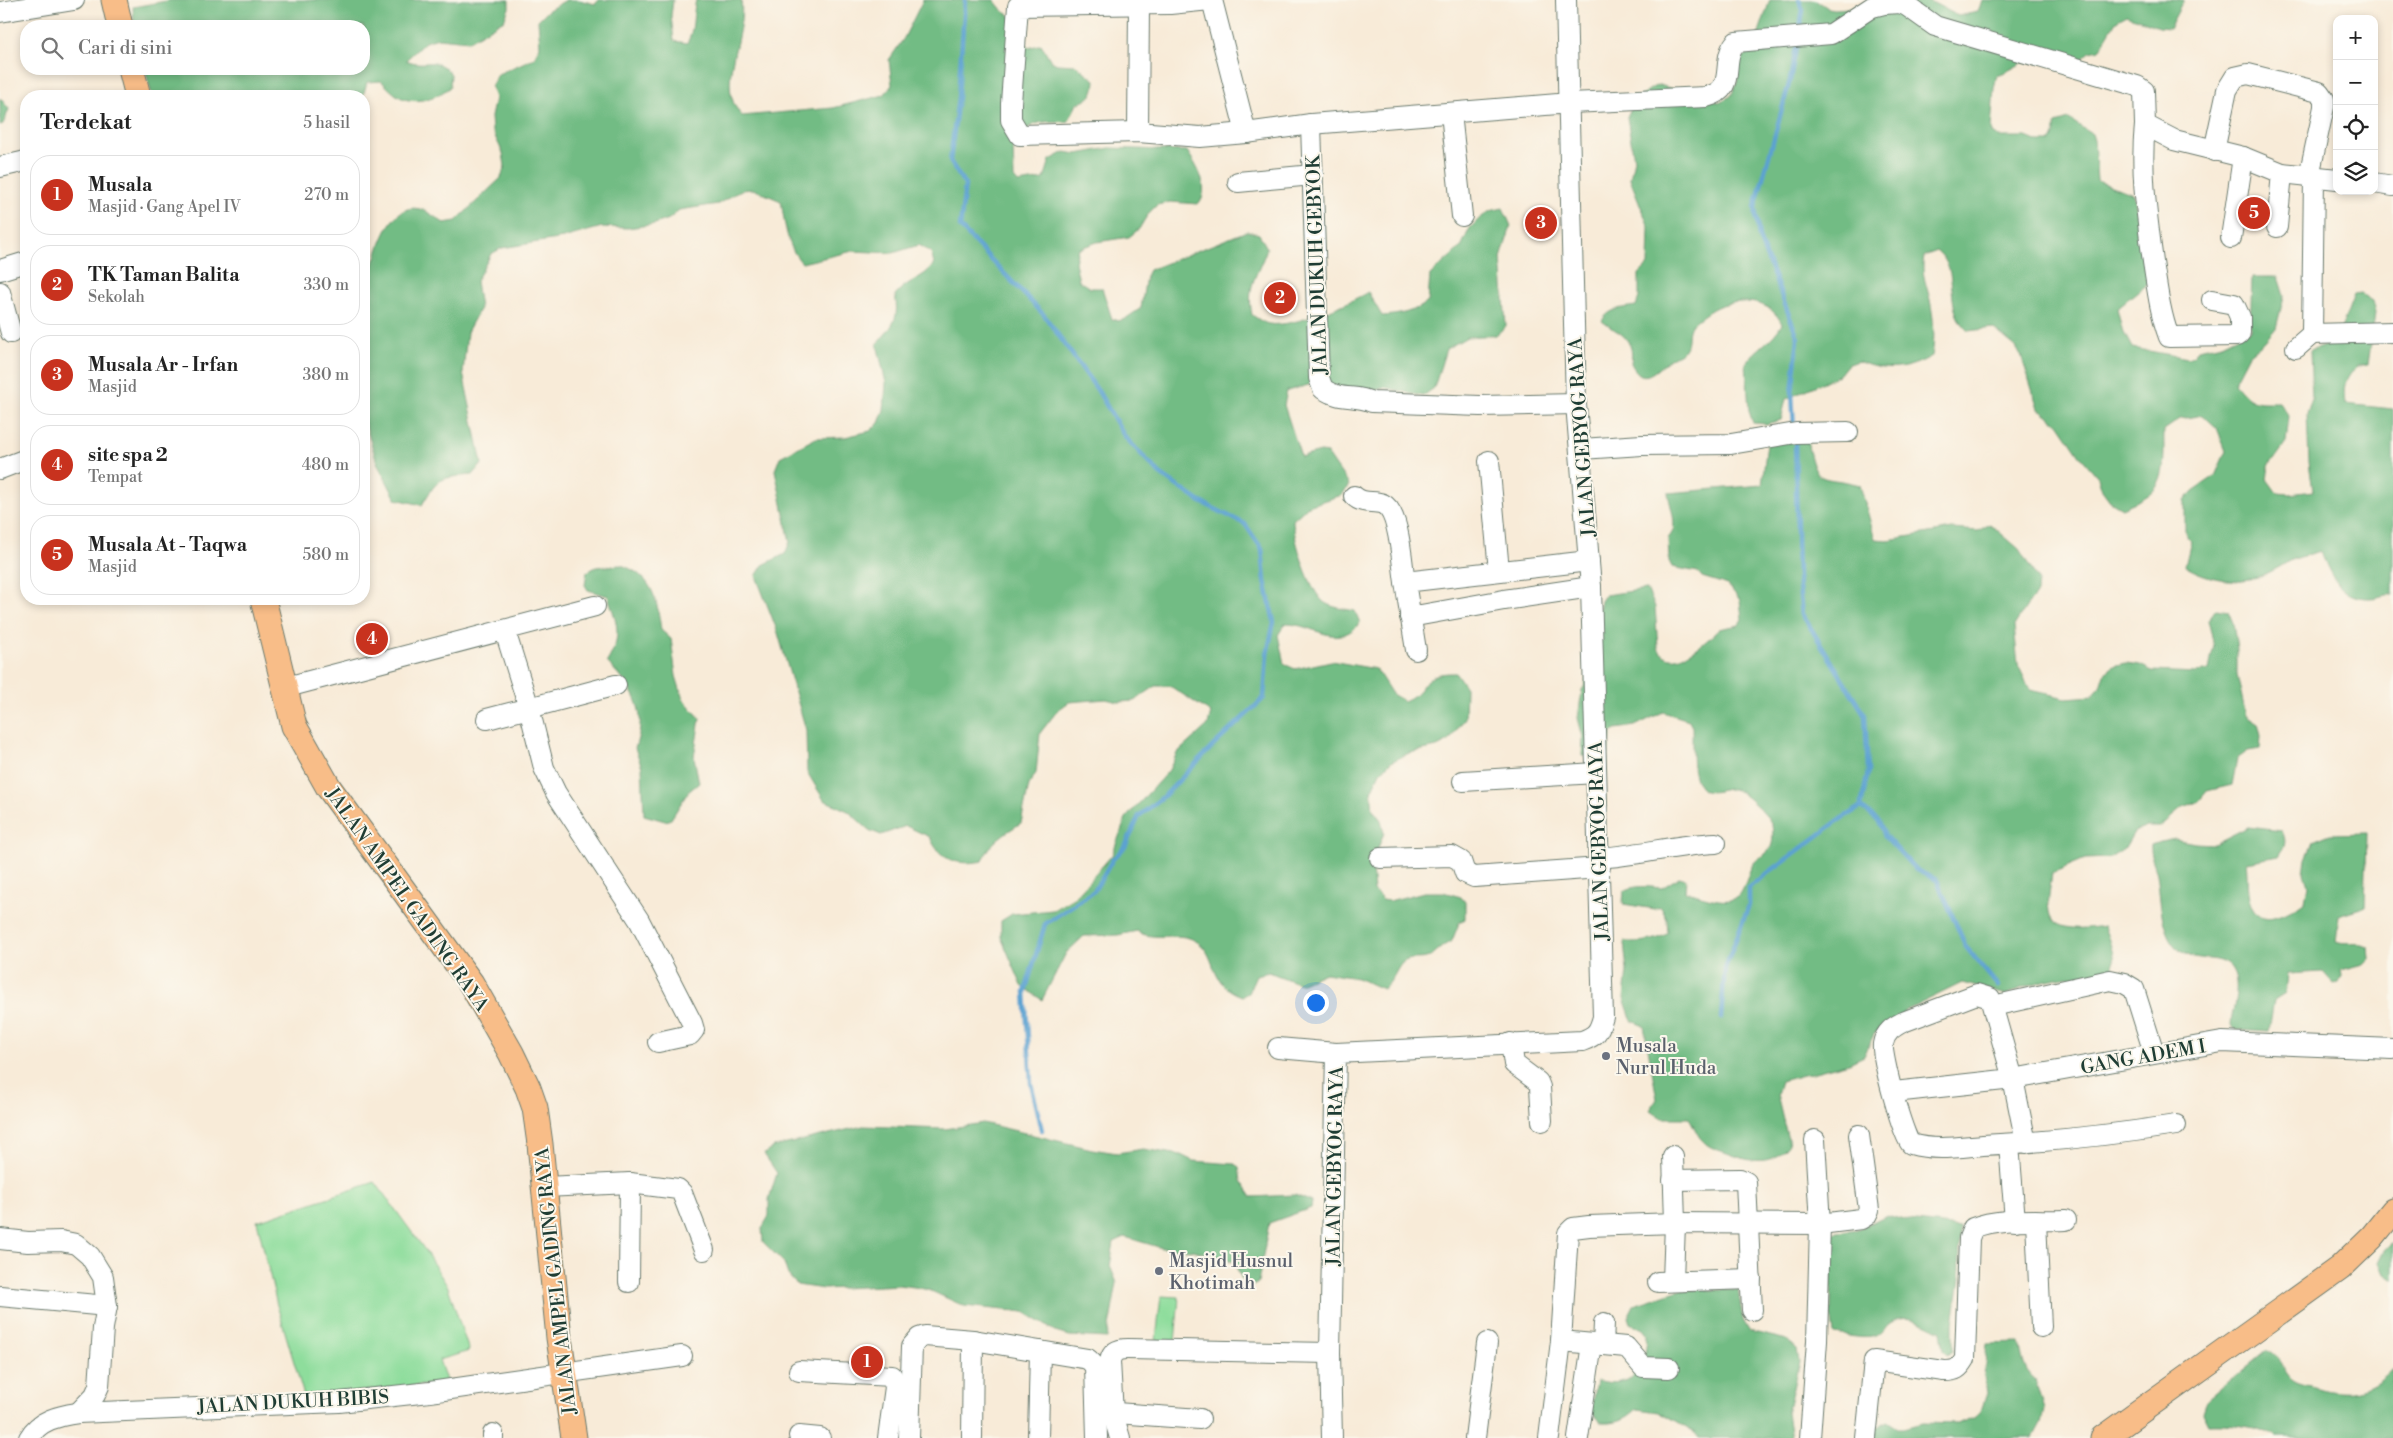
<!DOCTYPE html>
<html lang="id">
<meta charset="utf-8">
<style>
:root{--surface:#fff;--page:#f6f6f6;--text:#222;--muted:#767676;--line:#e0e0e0;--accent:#c8321e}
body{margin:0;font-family:"Libre Bodoni",serif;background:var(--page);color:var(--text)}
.controls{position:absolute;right:15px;top:15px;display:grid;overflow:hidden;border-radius:10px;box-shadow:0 2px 8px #0003}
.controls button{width:45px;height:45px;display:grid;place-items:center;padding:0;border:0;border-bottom:1px solid var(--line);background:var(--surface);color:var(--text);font:25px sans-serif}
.you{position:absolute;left:1315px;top:1002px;width:18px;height:18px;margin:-12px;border:4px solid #fff;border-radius:50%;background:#1a73e8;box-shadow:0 0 0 8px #1a73e833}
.badge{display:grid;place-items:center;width:32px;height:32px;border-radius:50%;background:var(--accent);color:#fff;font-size:16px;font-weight:700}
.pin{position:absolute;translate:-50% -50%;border:2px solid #fff;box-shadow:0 1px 5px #0006}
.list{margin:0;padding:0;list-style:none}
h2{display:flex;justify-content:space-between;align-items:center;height:65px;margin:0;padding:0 20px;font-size:21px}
h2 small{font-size:16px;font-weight:400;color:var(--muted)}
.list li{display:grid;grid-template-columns:32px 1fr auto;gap:15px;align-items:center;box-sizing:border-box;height:80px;margin:0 10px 10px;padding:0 10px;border:1px solid var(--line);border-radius:20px}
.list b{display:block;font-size:19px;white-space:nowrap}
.list p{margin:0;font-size:16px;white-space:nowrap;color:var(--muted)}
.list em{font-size:16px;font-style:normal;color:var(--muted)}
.icon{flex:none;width:28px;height:28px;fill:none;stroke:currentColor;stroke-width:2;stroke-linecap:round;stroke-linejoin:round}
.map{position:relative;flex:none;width:2393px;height:1438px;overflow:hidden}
.search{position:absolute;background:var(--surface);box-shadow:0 2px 8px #0003;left:20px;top:20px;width:350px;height:55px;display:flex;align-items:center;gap:12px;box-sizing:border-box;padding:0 18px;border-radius:20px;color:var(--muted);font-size:19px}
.panel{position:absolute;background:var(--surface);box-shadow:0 2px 8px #0003;left:20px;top:90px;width:350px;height:515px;border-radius:20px}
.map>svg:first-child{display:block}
</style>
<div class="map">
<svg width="2393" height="1438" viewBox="0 0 2393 1438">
<rect width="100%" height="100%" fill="#fbf7ec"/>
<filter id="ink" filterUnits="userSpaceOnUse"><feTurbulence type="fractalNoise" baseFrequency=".02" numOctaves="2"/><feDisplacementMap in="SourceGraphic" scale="10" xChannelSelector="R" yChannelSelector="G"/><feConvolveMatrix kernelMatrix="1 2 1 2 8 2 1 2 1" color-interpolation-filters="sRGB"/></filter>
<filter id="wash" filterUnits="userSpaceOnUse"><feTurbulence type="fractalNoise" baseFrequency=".0096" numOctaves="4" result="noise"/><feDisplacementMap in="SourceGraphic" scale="20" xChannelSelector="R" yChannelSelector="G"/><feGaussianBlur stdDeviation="1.12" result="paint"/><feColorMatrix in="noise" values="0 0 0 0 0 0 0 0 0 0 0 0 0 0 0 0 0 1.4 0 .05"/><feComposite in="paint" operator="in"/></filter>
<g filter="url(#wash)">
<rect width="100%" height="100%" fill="#f8ebd8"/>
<g fill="#8edd9c" stroke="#568d68">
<path d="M375,1182L422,1246L448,1287L469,1351L439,1360L447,1383L304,1396L277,1305L257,1221Z"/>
<path d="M1161,1296L1179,1297L1175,1342L1156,1340Z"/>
</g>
<g fill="#72bc84" stroke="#487c5c">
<path d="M172,0H509V8L504,20L469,41L438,38L425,42L406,60C426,69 434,54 451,74L450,87C438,97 418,105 402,98C394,95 387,86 381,81L367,82L363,96H152L145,69H364V26H134L133,7Z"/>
<path d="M566,0H579L595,4L599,0H673L671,16L674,41L687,43C695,29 692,16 696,0H741C747,37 713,85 742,116L833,108L884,95L892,85L889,60L904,38L923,0H994L1002,10L1016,20L1024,44L1029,48L1041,44L1051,61L1057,64L1076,65L1095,80C1094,95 1091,98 1077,104L1068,122C1039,121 1033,120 1013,143L1014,178L1018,183L1044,179L1050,160L1065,152L1077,154L1110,148L1187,151C1196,165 1212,189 1198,204L1170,202L1157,205L1148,214L1139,229L1129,237L1097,242L1078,249L1075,262L1079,281L1090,288H1102L1112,319L1118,321L1125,319L1141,308L1146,276L1149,270L1247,231L1259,234L1267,248C1258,276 1246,283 1252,315C1257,318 1263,323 1269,324C1293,328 1347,304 1368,292L1382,316C1400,315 1413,312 1428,302L1430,275L1461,247L1470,228L1479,219L1490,211L1503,208L1511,226L1501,258L1506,326L1496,335L1467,337L1446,349L1434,388L1423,396L1383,387L1345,401L1319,382L1287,391L1284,405L1301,457L1321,452L1327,453L1349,485L1342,495L1308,506L1293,520C1293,538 1310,593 1325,603C1333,608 1346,609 1355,611L1360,623C1336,651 1314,623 1285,624L1278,635L1284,664L1295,669L1331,661L1376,669L1392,694L1404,701C1421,694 1419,686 1432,677C1438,673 1449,673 1456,673L1466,688L1465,718L1449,741L1437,747L1409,753L1391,762L1380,772L1371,791L1373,810L1381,820L1384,833L1376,853L1371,858L1374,891L1383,900L1389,901L1424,892H1443L1461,897L1465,902V919L1459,923L1452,941C1441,946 1436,953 1429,957C1421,961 1410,956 1402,963C1395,971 1393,982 1383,989L1357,978L1325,973L1300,984L1269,972L1256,975L1248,993L1242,996C1205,983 1220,953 1194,940C1177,931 1152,942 1137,931L1118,935L1084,936L1066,953L1042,1000L1022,986L1001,937V921L1012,914L1053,910L1075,897L1112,855L1126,818L1169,770L1177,753L1208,725L1211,713L1170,686H1156L1134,701L1119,702L1106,699L1069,702L1058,710L1040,733L1036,773L1029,785L1021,823C1004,834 990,841 983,861C958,866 940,861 930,837L906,826L881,835L869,830L848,811L824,800L807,772L806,730L778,633L756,576L763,565L785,554L790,542L775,470L780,457L816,438L845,437L870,431L879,423L884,410L886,383L877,344C892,326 900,320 895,295C908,279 923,280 934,264L931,252L919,245L893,253L853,251L802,263C786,246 785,223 781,201L753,189L741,190L718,204L679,210L669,219L655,224L628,228L602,227L563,238L502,248L491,254L476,281L480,308L467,332L463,373L482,464L473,475C440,478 439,476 422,505L396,499L378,465L364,421V272L371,273C378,252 389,201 420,209C428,211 437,219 444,223L456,221L501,178L505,166L503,153L492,130L491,117L495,98L491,86L498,74L534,58L540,46L538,20L547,11Z"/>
<path d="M1770,0H1816L1828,8L1835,9L1849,8L1876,0H1928L1958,16L1978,12L1982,0H2184L2169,28L2159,27L2127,15L2116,21L2099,50L2090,52L2081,60C2075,58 2069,54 2063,52C2038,46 2019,69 1997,75L1994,88L1991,129L1993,134L1999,137H2026L2038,142H2051L2054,136L2056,123L2069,119L2092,134L2094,140L2097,181L2134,194L2149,282L2117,308L2122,329L2132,348L2188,358L2194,355L2198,349L2222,344L2250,330L2252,277H2278L2284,296L2276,328L2264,342L2249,354L2234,383C2251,404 2253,402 2279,402L2289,416L2286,442L2269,466L2267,479L2277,493L2290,494L2313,491L2309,462L2307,413L2312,398L2310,351L2336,342L2354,295L2361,294L2372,301L2375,313L2368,365L2357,366C2344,378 2343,387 2345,404L2393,409V595C2385,594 2378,598 2370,598C2340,599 2330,575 2321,551C2312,554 2300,556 2291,560C2281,566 2272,572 2260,576C2236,585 2206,579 2185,566L2191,541L2185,530V501L2193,491L2215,476L2226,451L2217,428L2203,415L2180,419L2164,430C2163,451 2168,480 2150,494C2142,500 2130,504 2122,508L2110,501L2102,490L2098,477L2081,457L2058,423L2038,408L2022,358L2016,347L1993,328L1968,331C1942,308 1962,271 1937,251L1924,256C1920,274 1928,287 1931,305C1934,322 1935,339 1932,356C1909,370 1884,373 1858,361L1847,365L1839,375L1786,399L1781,420L1766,424L1753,423L1749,411L1746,363C1756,348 1773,341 1782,324C1772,302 1749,299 1726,304C1714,306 1702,316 1693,323C1685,332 1691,340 1685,348C1682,354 1675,355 1670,359C1655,370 1643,388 1631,363C1635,336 1620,335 1602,321C1609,308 1623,308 1636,306L1639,297V274L1648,265L1649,227L1630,179L1634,159L1627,117C1631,105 1647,88 1659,85L1719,102L1731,96L1737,83L1740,61L1754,47Z"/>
<path d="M0,98L9,109L3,124L0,125Z"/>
<path d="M1807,441C1817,489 1819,474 1860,485L1875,539L1888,540L1952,529L1978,531L1990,524L2019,549L2038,580L2037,593L2028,604L2014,626L2018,665L2030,690L2066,698L2092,696L2100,687L2104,674L2114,666L2126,663L2140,665L2152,671L2196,673L2209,670L2214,645L2208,620L2216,609L2228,611L2233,623L2237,649V675L2246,716L2258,724L2261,736L2260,749L2248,751L2237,759L2232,785L2207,791L2199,801L2181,809L2160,827H2147L2134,832L2124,849L2110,858L2085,859L2052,873C2051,884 2047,900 2049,912C2053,934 2089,928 2104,926C2108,939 2119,961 2110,974C2075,974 2038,978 2007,995L1962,983L1907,1010L1874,1034L1864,1056L1849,1063L1781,1081L1777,1094L1789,1144C1773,1167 1750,1162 1727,1153C1719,1150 1709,1148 1703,1141C1697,1136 1694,1125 1689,1118H1662L1650,1110L1657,1099L1644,1026L1632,1021L1624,998L1627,971L1624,942C1640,942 1655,942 1668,933L1667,919L1661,907L1655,909L1623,904L1624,891C1637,884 1648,887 1662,888L1679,877L1686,879L1685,891C1699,895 1720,904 1734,899C1746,894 1746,873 1754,863C1759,856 1769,855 1772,844C1773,838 1774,827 1770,821C1766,814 1742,790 1733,789C1723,788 1708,797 1700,787C1689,772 1693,744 1692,726L1689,720L1663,712L1635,726L1616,729L1611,734L1608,753L1602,757L1582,756L1583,737L1578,718L1582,690L1585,685L1601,601L1605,595L1647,589L1655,607L1658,648C1672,675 1707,641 1719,629L1739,625L1742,619L1740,600L1728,585L1702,577L1698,572L1672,567L1669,561L1668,538C1680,528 1670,507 1668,493L1762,485L1767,443Z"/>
<path d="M621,565C654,576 657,601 661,630L671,639L676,676L683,699L700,718L694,757L699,783L688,792L671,819L665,821L644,815L642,767L635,748C649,710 633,689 607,662C623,635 617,624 608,596L588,590L585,585L587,572L596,567Z"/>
<path d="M2248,827L2282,831C2287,841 2285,847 2279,856L2246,862C2248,874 2246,891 2250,902C2258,931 2290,913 2305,901L2308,885L2304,872L2306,859L2313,841L2330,834L2367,833L2365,907L2339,915L2336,942C2346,946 2357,941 2368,946L2369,959L2364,964L2341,970L2342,976L2339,983L2333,984L2322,972L2287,974L2285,993L2274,1000L2269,1032L2235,1030L2231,1025C2232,1009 2241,987 2233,972C2224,954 2200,962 2185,954C2159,941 2161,898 2157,874C2155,864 2149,855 2150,845L2174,839L2195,843L2214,844Z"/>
<path d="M983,1123L1092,1149L1117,1153L1143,1149L1181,1155L1193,1161L1235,1164L1239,1168L1241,1181L1252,1197L1295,1195L1312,1202L1311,1208L1269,1223L1258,1283L1247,1289L1233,1261L1193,1250L1162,1248L1125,1237L1114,1242L1110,1266L1117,1283L1107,1338L1070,1336L1058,1333L1024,1312L964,1306L929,1290L914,1287L899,1285L824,1289L797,1285L788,1275L784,1263L763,1242L762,1228L769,1216V1199L777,1173L764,1154L774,1147L863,1126L945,1129Z"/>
<path d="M1887,1215L1908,1221L1959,1227L1960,1278L1953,1323V1351L1948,1355L1944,1351L1941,1331C1925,1323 1907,1312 1890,1323C1884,1327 1884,1333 1876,1336C1865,1340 1846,1335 1834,1334L1831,1312L1832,1233L1858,1229Z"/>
<path d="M2393,1242V1280L2384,1274L2379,1262L2385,1250Z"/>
<path d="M1680,1290H1738L1743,1320L1749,1331L1787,1340L1797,1349L1799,1362L1787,1414L1791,1438H1699L1695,1433L1659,1412L1637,1409C1625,1420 1616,1423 1600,1422L1591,1412L1596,1380C1634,1391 1646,1367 1647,1334L1643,1329L1630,1323L1628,1317L1634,1305Z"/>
<path d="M2020,1343C2023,1354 2024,1372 2035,1379L2044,1410L2041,1423L2033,1438H1871L1873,1431L1887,1421L1898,1428H1904L1923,1423L1957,1424L1976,1416L1981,1411L1987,1393L1984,1376L1987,1344Z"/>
<path d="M2267,1350C2284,1360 2281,1369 2292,1379C2296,1383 2306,1385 2311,1386C2343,1397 2370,1395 2393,1369V1438H2276C2265,1426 2225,1423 2209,1424L2203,1412L2207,1400Z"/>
</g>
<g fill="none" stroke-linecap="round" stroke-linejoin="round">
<g stroke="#5ba2d1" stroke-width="4.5">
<path d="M965,0L958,97L950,161L965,185L960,227L1044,315L1098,391L1125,437L1160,474L1199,501L1245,524L1262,549L1265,581L1274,622L1267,654L1264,698L1212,747L1165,795L1139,816L1125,847L1113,859L1094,891L1045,924L1025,992L1031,1083L1042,1130"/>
<path d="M1799,33L1803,10L1799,0"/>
<path d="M1794,429L1792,393L1798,338L1759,238L1755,207L1790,80L1797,43"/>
<path d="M1861,807L1879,821L1885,836L1916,870L1937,880L1966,947L1998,986"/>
<path d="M1721,1018L1725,968L1749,905V887L1839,820L1861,807L1868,771L1865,715L1802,614L1798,577L1795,439"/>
</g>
</g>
</g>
<g filter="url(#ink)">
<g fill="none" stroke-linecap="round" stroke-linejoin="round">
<g stroke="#6b7a6d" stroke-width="22">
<g id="minor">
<path d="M1210,0L1170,4L1018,6L1011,103V120L1020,135L1138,132L1200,137L1246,133L1311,124L1570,103L1706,97C1739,89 1719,61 1736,42L1831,34L1872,7L1884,4L1900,3L1907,6L1935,26L2137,86L2144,91L2145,125L2174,140L2243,157L2282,173L2337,179"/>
<path d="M1212,0L1246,133"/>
<path d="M0,12L74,0"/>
<path d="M1451,113L1462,216"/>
<path d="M1311,124L1319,378L1323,389C1342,401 1354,394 1372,402L1480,406L1576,404"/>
<path d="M2145,125C2140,171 2147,216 2153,262C2157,287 2160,313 2169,337L2237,336L2240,333V317L2234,304L2212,300"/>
<path d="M1138,132L1139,4"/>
<path d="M2214,151L2227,90L2235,77L2248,74L2319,92L2324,99V107L2309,176"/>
<path d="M0,167L26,161"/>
<path d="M2314,176L2312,334L2393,332"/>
<path d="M1238,182L1313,175"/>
<path d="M2374,183L2393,186"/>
<path d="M2277,227L2282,173"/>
<path d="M2231,238L2243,157"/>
<path d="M0,270L26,262"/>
<path d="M0,292L11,333"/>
<path d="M2296,348L2312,334"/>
<path d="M1581,449L1642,445L1731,444L1796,433L1848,432"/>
<path d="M1489,461L1499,571"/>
<path d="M0,469L26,459"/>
<path d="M1354,496C1363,505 1373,500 1383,504C1400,512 1402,565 1405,582L1589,561"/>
<path d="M1405,582L1416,650"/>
<path d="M1410,617L1504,600L1591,587"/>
<path d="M505,631L529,708L544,768L556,793L639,920L692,1023L694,1030L690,1035L658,1042"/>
<path d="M283,688L595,606"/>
<path d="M487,719L616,685"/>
<path d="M1463,781L1596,773"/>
<path d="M1380,858L1452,856L1461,861L1465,873L1474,877L1600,868"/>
<path d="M1600,858C1639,855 1677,845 1716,843"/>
<path d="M1993,1006L2110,980L2124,983L2134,989L2154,1053"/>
<path d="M1511,1043L1514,1064L1538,1082L1540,1087L1542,1121"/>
<path d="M1278,1048L1336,1053"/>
<path d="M1894,1092L2013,1079L2222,1042L2393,1049"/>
<path d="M2026,1143L2013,1079L1990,998L1977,994L1903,1022C1893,1027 1885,1032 1883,1044C1881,1056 1903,1137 1911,1144C1934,1151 1959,1147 1983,1145C2048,1142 2112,1135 2176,1125"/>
<path d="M2009,1144L2015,1221"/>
<path d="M1673,1156L1675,1223L1673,1281"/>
<path d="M1673,1180L1740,1179L1746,1182L1752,1310"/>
<path d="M545,1187L630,1183L678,1189L682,1193L704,1250"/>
<path d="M2036,1221L2041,1327"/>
<path d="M0,1239L28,1242L61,1241L76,1244L90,1256L103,1277L107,1306"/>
<path d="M629,1282L630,1183"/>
<path d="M1658,1282L1751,1279"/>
<path d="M0,1296L107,1306L103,1328L99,1386L95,1395L78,1413"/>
<path d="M1561,1341L1626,1347L1643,1367L1669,1368"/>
<path d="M1603,1345L1604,1323"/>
<path d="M799,1371L892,1376L895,1387L888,1438"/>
<path d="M1102,1412L1200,1419"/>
<path d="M493,1434V1438"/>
<path d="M799,1436L820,1438"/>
<path d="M29,1438C39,1420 58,1416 78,1413L339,1402L430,1392L682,1356"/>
<path d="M909,1438L912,1346L919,1338L925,1336L973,1340L1088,1359L1095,1366L1097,1438"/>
<path d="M972,1438L973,1340"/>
<path d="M1038,1438L1040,1351"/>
<path d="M1120,1438L1113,1414L1110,1361C1112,1351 1118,1349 1128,1349L1330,1353"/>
<path d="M1332,1438L1330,1353L1336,1053L1582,1041C1596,1036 1599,1032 1603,1017L1591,587L1576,404L1566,0"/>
<path d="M1475,1438L1487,1343"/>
<path d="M1549,1438L1561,1341L1568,1233L1573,1228L1589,1226L1675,1223L1820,1224L1861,1219L1866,1216L1869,1210L1859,1135"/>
<path d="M1578,1438L1592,1344"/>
<path d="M1810,1438L1817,1341L1820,1224L1815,1140"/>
<path d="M1866,1438L1874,1361L1944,1371C1956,1371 1959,1369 1965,1359L1969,1238L1973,1228C2000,1217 2036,1221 2066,1220"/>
</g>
</g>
<g stroke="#6b7a6d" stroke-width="27">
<g id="major">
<path d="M114,0L120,26"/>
<path d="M131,69L138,96"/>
<path d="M263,599L294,726L329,788L471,983L511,1053L528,1088L535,1108L540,1144L559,1338L574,1438"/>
<path d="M2103,1438L2340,1268L2372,1237L2393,1211"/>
</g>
</g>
<use href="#minor" stroke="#fff" stroke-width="20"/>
<use href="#major" stroke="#f8bd88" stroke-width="25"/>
</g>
</g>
<g fill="#6b7280" stroke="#fbf7ec" stroke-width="2">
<circle cx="1606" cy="1056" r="5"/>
<circle cx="1159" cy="1271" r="5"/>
</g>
<g text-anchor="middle" stroke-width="4" stroke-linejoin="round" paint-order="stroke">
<g font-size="19" fill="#1f3d34" stroke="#fbf7ec">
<text transform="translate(1316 265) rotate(-92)" y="7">JALAN DUKUH GEBYOK</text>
<text transform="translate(1581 437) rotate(-94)" y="7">JALAN GEBYOG RAYA</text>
<text transform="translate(1598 841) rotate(-92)" y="7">JALAN GEBYOG RAYA</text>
<text transform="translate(408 899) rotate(55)" y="7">JALAN AMPEL GADING RAYA</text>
<text transform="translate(2143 1056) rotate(-10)" y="7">GANG ADEM I</text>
<text transform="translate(1334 1166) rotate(-89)" y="7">JALAN GEBYOG RAYA</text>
<text transform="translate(555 1281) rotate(-96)" y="7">JALAN AMPEL GADING RAYA</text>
<text transform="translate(293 1401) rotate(-3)" y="7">JALAN DUKUH BIBIS</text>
</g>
<g font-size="19" fill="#5b616d" stroke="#fbf7ec" text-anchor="start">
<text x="1616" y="1052">Musala<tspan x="1616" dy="22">Nurul Huda</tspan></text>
<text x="1169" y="1267">Masjid Husnul<tspan x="1169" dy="22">Khotimah</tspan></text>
</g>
</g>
</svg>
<div class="controls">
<button>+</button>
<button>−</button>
<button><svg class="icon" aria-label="locate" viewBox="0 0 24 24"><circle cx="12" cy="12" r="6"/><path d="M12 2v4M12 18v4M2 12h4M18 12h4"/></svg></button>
<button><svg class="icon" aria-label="layers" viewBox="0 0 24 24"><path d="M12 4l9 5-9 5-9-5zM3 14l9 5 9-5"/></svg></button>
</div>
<div class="you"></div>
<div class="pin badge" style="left:867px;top:1362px">1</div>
<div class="pin badge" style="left:1280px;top:298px">2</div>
<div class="pin badge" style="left:1541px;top:223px">3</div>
<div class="pin badge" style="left:372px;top:639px">4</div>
<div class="pin badge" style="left:2254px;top:213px">5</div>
<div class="search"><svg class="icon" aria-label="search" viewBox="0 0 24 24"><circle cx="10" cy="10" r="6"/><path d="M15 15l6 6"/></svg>Cari di sini</div>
<section class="panel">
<h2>Terdekat<small>5 hasil</small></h2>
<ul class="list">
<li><span class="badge">1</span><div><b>Musala</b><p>Masjid · Gang Apel IV</p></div><em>270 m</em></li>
<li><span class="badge">2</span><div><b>TK Taman Balita</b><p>Sekolah</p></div><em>330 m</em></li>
<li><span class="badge">3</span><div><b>Musala Ar - Irfan</b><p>Masjid</p></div><em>380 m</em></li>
<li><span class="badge">4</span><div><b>site spa 2</b><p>Tempat</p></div><em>480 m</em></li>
<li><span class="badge">5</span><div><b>Musala At - Taqwa</b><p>Masjid</p></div><em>580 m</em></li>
</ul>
</section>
</div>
